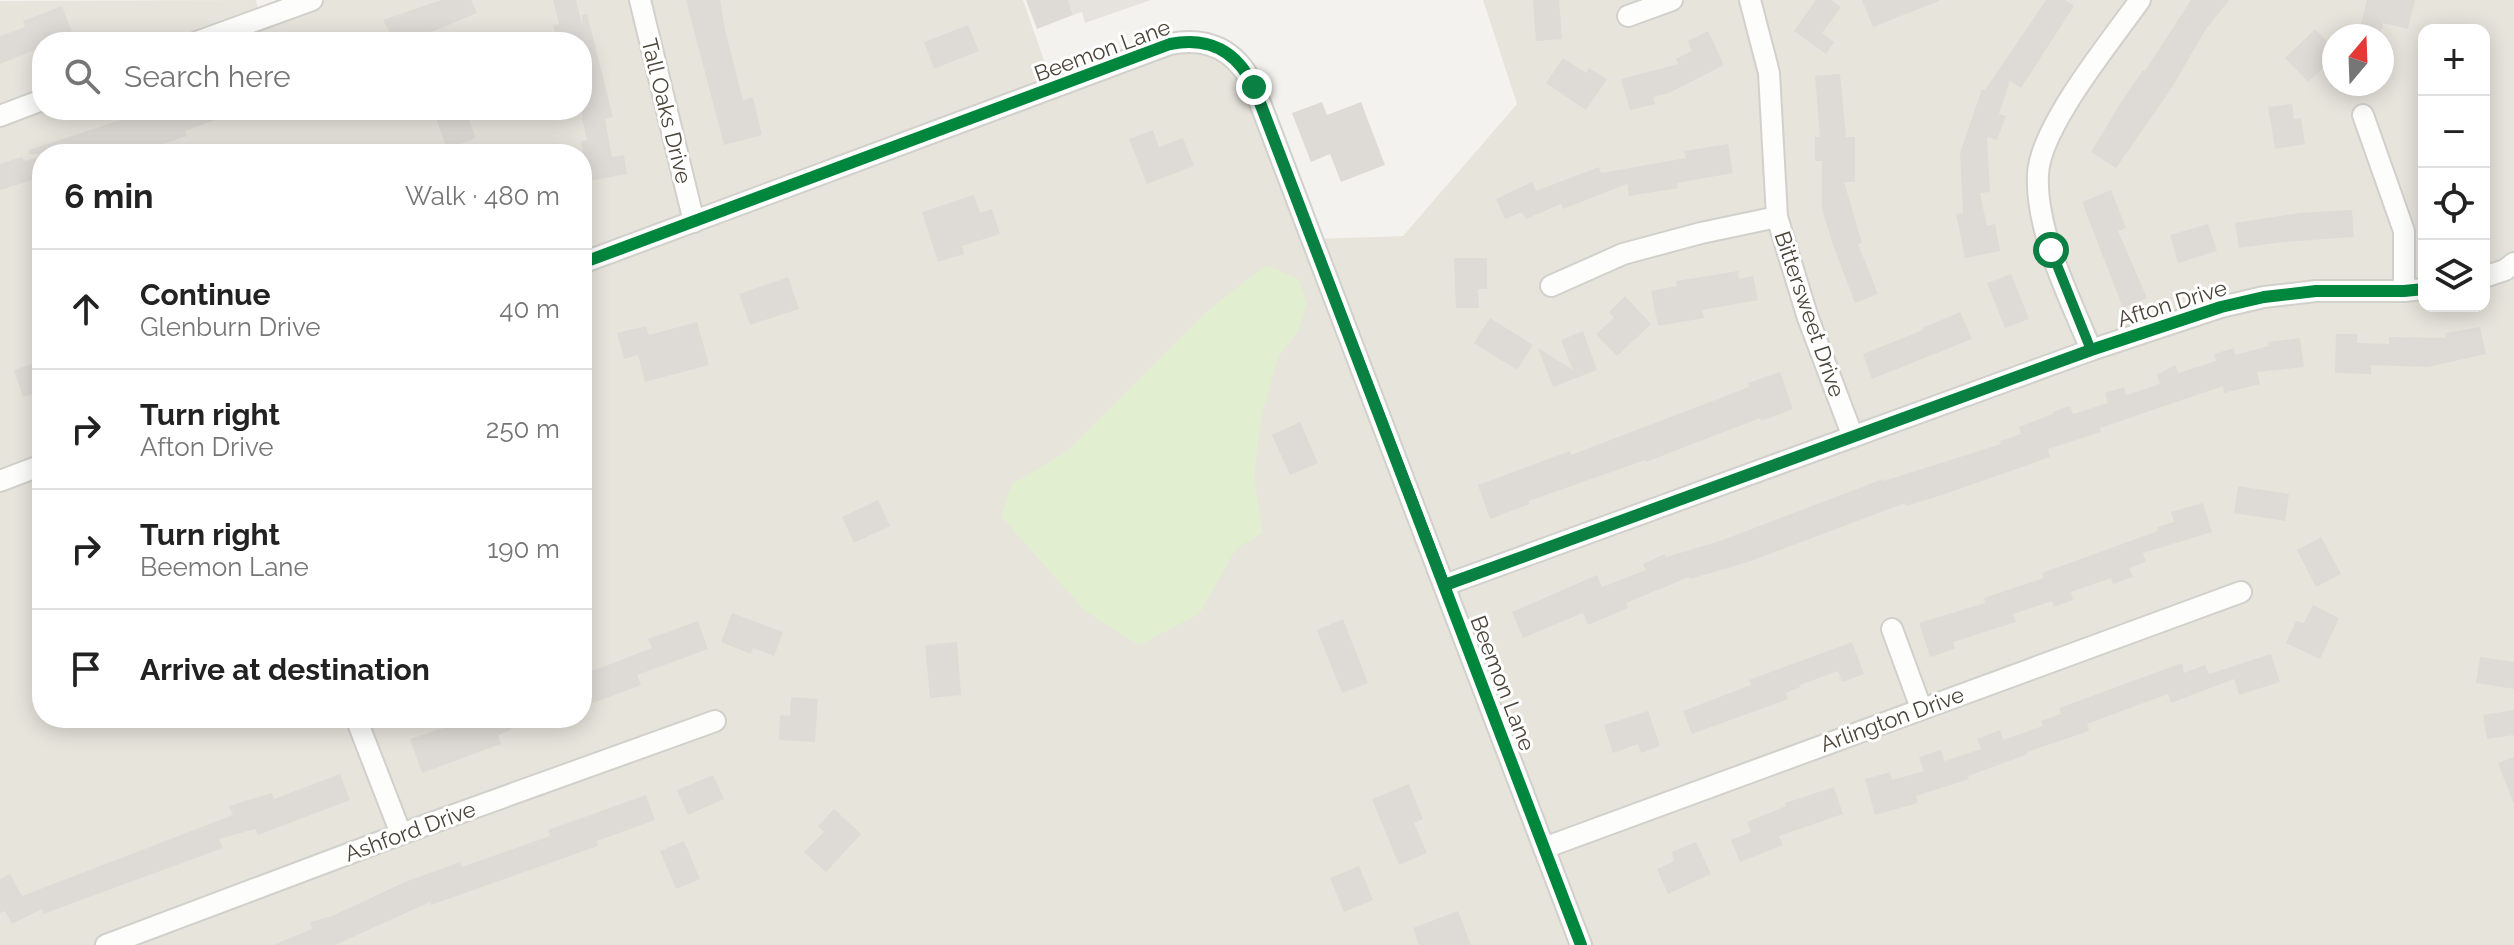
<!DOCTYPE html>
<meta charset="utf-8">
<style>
:root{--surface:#fff;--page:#f2f2f2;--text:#222;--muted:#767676;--line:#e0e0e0}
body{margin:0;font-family:Raleway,sans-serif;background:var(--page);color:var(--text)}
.controls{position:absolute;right:24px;top:24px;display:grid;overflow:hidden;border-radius:16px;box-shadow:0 4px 20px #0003}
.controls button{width:72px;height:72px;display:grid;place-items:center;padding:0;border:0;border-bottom:2px solid var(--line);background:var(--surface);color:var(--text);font:40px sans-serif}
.compass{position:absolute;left:2322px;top:24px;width:72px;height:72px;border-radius:50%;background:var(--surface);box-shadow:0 4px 20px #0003;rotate:19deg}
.stop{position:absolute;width:24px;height:24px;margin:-18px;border:6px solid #0b8043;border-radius:50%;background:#fff}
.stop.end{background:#0b8043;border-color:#fff;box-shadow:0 2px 8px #0008}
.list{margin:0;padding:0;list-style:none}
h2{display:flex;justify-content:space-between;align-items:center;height:104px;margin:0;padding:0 32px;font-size:34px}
h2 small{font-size:26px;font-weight:400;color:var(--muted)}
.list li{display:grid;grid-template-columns:52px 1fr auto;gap:24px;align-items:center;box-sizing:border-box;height:120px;padding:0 32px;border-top:2px solid var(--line)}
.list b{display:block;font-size:30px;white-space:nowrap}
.list p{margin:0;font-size:26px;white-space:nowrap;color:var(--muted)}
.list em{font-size:26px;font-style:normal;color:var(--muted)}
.icon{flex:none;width:44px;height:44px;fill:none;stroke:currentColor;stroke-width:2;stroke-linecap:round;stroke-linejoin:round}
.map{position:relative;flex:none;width:2514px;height:945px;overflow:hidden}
.search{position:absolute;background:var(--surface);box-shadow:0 4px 20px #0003;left:32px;top:32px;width:560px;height:88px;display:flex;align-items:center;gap:20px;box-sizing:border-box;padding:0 28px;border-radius:32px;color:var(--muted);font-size:30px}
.panel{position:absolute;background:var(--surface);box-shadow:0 4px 20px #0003;left:32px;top:144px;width:560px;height:584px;border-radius:32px}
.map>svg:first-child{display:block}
</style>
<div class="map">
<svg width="2514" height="945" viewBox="0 0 2514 945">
<rect width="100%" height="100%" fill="#f4f2ee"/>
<path fill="#e7e4dc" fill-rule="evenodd" d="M256,0L260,17L290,0H1023L1054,89L1170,44L1228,53L1313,239L1403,236L1517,104L1483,0H2514V945H0V1ZM2424,30H2484V306H2424ZM2334,36H2382V84H2334ZM42,42H582V110H42ZM42,154H582V718H42Z"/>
<path fill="#e1eecf" d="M1267,265L1298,279L1307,304L1298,331L1278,357L1261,417L1254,474L1262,533L1236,549L1199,614L1139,645L1086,612L1001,516L1012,484L1066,452L1207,311Z"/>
<path fill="#e6e3df" d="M1068,0H1151L1085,23L1082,12L1073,15Z"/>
<g fill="#dedbd6">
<path d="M441,0H471L477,13L419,37L420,42H395L383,20Z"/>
<path d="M553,0H576L582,25V15L587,14L613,117L605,119L612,157L624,155L627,174L589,181L581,141L587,140L582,118V42H558L553,25L559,24Z"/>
<path d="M686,0H720L725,30L743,100L753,97L762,135L724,145Z"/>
<path d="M1026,0H1068L1073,15L1037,29Z"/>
<path d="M1533,0H1559L1562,39L1536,41Z"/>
<path d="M1816,0H1831L1841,7L1822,33L1834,42L1826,54L1794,31Z"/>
<path d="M1862,0H1939V1L1873,27Z"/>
<path d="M2046,0H2065L2074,6L2021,88L2010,81L1999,114L2006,116L1997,140L1987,137L1990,192L1980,193L1987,226L1995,224L2000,251L1965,258L1956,214L1963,213L1960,153L1982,89L1985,90Z"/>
<path d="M2191,0H2229L2206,29L2171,89L2116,168L2091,152L2120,104L2143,70L2145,71Z"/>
<path d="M2367,0H2415L2408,29L2383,23L2380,36H2358Z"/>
<path d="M62,6L73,35L54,42H42V47L0,64V36L25,27L23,21Z"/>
<path d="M968,25L979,51L934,69L924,42Z"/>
<path d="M2315,29L2334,49V58L2308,82L2285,58Z"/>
<path d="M1708,31L1724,65L1669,93L1653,97L1655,104L1630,110L1621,79L1678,64L1676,59L1692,51L1688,41Z"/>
<path d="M1563,58L1586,73L1589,68L1607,79L1586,110L1546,83Z"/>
<path d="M1840,74L1846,137H1855V182H1844L1862,243L1858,244L1878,294L1855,303L1833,245L1822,209V161H1815V137H1820L1815,76Z"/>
<path d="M1322,102L1327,115L1361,102L1385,165L1341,182L1330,154L1311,162L1292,113Z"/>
<path d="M2292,104L2294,119L2301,118L2305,144L2275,149L2268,107Z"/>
<path d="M151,110H158L161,118L184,110H237V112L185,131L187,136L132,154H114L112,149L97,154H29V150Z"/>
<path d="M447,110H465L476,138L447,149L435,115Z"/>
<path d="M1153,130L1159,147L1183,138L1194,166L1147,184L1129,139Z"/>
<path d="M1728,144L1733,173L1677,183L1678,188L1629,196L1627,184L1563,209L1561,204L1526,219L1522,212L1505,219L1496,199L1532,182L1536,191L1599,167L1601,173L1686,158L1684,151Z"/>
<path d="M42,156V177L0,190V164L22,157L24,161Z"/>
<path d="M2111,190L2126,228L2118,231L2147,298L2123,308L2082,202Z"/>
<path d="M974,195L980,213L992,209L1000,234L962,246L964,254L938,262L922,212Z"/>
<path d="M2352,210L2354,237L2283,242L2239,248L2235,223L2300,213Z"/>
<path d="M2208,224L2217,251L2178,263L2170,235Z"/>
<path d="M1454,258H1487V289H1478L1479,308H1456Z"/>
<path d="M1738,271L1739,279L1753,276L1758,300L1702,310L1704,318L1658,326L1651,291L1677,286L1676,281Z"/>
<path d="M2011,274L2029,319L2005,328L1987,283Z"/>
<path d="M788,277L799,309L750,325L739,294Z"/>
<path d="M1625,296L1651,324L1617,356L1596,334L1614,318L1609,312Z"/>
<path d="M1960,312L1972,339L1872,379L1863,354L1923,330L1922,328Z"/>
<path d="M1490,318L1533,345L1517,370L1474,343Z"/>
<path d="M697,322L709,365L645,382L638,355L624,359L617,333L646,326L649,335Z"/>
<path d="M2480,327L2486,354L2428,367L2371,365V374L2335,373L2336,334H2358L2357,343L2389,344V337L2446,338L2445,333Z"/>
<path d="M1583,331L1597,370L1553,387L1538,348L1573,370L1561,340Z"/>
<path d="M2300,338L2304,367L2257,372L2260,384L2224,393L2223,386L2100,428L2101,432L2048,449L2050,457L1942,495L1906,506L1905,503L1748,562L1690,579L1689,577L1626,603L1628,608L1588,625L1583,613L1523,638L1512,612L1597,575L1602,587L1646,570L1643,564L1665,554L1666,557L1720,541L1883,479L1884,481L2001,444L2000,441L2021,434L2019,427L2053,414V412L2070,406L2073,414L2108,403L2105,393L2124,387L2126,395L2160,384L2157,375L2175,365L2178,373L2216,361L2214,354L2234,348L2235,355L2269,346L2268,342Z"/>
<path d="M42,361V391L23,397L14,370Z"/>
<path d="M1780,372L1793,409L1761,421L1760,418L1646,462L1645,460L1529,501L1530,504L1490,519L1478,485L1570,451L1571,455L1749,387L1748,383Z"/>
<path d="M1300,422L1318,463L1290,475L1272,435Z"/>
<path d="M2238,486L2289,494L2285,521L2234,513Z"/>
<path d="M878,500L890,526L854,543L842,517Z"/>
<path d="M2203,503L2212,532L2143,553L2146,562L2129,568L2133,577L2113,584L2111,578L2071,592L2073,600L2054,607L2052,601L2013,614L2016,622L1953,642L1955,649L1930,657L1919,623L1985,603L1984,598L2044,578L2042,573L2158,531L2157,527L2174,522L2171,512Z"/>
<path d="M2321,537L2341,574L2316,587L2297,550Z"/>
<path d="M2313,605L2339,618L2320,659L2286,643L2296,621L2304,623Z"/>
<path d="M732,613L783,632L774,656L753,648L751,654L721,642Z"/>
<path d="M1343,619L1368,683L1342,693L1317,630Z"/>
<path d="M698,621L708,649L637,675L641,685L582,707V675L652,648L648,639Z"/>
<path d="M957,642L961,695L930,698L925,645Z"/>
<path d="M1852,642L1864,674L1842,682L1838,671L1800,685V687L1786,693L1788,699L1692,734L1683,711L1751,685L1749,680Z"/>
<path d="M2271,654L2280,682L2239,695L2234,679L2171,703L2168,694L2087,724L2089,731L2027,752L2028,754L1968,776L1969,779L1916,796L1918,803L1875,815L1865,779L1890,772L1892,780L1924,771L1919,757L1941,750L1944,761L1981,749L1977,739L2000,730L2003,740L2043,726L2041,721L2061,714L2059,708L2182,663L2184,673L2205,665L2209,674Z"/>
<path d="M2480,657L2514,662V689L2476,683Z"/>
<path d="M791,697L818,699L815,742L779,740L780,715L790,716Z"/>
<path d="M2514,710V735L2487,739L2483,715Z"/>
<path d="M1648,711L1660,746L1641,753L1638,744L1613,753L1604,725Z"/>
<path d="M473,718H507L511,730L498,735L501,744L422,773L410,739Z"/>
<path d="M2514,757V802H2513L2498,763Z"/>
<path d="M340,774L350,800L258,835L255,829L219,839L223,848L43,914L42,909L12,924L5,911L0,913V879L10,874L22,896L233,815L229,806L272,793L274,799Z"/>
<path d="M713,775L724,799L688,815L677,790Z"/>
<path d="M1409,784L1423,819L1414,823L1427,853L1399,865L1372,799Z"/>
<path d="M1834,787L1843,814L1779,836L1783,845L1740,862L1731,840L1751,832L1747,822L1786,806L1785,803Z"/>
<path d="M646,795L655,820L597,841L598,846L431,905L430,902L335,945H273L312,929L310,922L332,916L405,882L460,862L462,867L550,836L548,830Z"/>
<path d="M834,809L861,834L826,872L804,852L824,832L818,826Z"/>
<path d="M684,841L700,879L676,889L660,851Z"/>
<path d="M1696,842L1711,874L1668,894L1657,869L1674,861L1672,852Z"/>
<path d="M1359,866L1373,900L1344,912L1330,878Z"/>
<path d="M1458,911L1471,945H1419L1413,928Z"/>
</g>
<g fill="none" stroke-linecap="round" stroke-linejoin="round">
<g stroke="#d2d0cb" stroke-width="24">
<g id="minor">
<path d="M640,0L694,222"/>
<path d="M1750,0L1769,73L1777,217L1808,318L1853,437"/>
<path d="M1628,16L1672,0"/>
<path d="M197,42L312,0"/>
<path d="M2363,115L2404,231V291"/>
<path d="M0,116L42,100"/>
<path d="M582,263L1170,44C1209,36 1237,51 1254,87L1581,945"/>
<path d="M2484,277L2505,270L2514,263"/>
<path d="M1551,286L1623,254L1701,233L1777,217"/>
<path d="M2091,350C2070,298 2035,231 2038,174C2040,127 2111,41 2140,0"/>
<path d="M0,481L42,465"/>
<path d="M1445,585L2091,350L2221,307L2264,297L2316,291H2404L2424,289"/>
<path d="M1892,629L1921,708"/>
<path d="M356,718L401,834"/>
<path d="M1544,848L2241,592"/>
<path d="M106,945L401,834L715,721"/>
</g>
</g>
<use href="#minor" stroke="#fdfdfc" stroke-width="20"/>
<g stroke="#fff" stroke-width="17">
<g id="cycleway">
<path d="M582,263L1170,44C1209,36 1237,51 1254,87L1581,945"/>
<path d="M1445,585L2091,350L2221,307L2264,297L2316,291H2404L2424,289"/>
</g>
</g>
<use href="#cycleway" stroke="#00873e" stroke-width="12"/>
</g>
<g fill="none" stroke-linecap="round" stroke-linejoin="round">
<path stroke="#0b8043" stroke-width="10" d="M1254,87L1445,585L2091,350L2051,250"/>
</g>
<g text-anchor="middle" stroke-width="6" stroke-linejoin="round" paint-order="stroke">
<g font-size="22" fill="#4b4439" stroke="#fff">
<text transform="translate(1102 50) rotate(-20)" y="8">Beemon Lane</text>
<text transform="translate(667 111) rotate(76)" y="8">Tall Oaks Drive</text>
<text transform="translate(2172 303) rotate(-17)" y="8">Afton Drive</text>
<text transform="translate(1810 314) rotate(71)" y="8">Bittersweet Drive</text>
<text transform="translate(1503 683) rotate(69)" y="8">Beemon Lane</text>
<text transform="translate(1892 719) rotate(-20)" y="8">Arlington Drive</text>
<text transform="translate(410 831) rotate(-20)" y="8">Ashford Drive</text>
</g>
</g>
</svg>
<div class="controls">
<button>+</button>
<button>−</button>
<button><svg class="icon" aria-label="locate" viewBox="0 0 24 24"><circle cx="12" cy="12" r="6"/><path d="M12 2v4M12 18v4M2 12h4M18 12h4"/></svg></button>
<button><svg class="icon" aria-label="layers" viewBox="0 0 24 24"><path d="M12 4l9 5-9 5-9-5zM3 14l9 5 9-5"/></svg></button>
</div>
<svg class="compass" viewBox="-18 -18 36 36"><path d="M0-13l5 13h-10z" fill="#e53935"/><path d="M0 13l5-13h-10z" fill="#767676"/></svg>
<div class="stop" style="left:2051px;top:250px"></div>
<div class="stop end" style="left:1254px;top:87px"></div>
<div class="search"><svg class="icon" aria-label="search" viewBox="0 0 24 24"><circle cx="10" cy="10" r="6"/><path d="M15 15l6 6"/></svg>Search here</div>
<section class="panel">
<h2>6 min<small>Walk · 480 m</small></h2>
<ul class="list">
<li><svg class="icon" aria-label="ahead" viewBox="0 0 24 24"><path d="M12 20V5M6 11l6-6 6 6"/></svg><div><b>Continue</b><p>Glenburn Drive</p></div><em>40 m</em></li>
<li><svg class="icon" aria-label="right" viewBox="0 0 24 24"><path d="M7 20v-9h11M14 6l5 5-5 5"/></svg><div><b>Turn right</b><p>Afton Drive</p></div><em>250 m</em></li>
<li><svg class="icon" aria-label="right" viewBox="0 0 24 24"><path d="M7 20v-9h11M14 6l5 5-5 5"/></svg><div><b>Turn right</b><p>Beemon Lane</p></div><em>190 m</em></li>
<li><svg class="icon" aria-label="arrive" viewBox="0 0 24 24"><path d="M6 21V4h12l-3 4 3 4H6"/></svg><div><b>Arrive at destination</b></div></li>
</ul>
</section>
</div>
